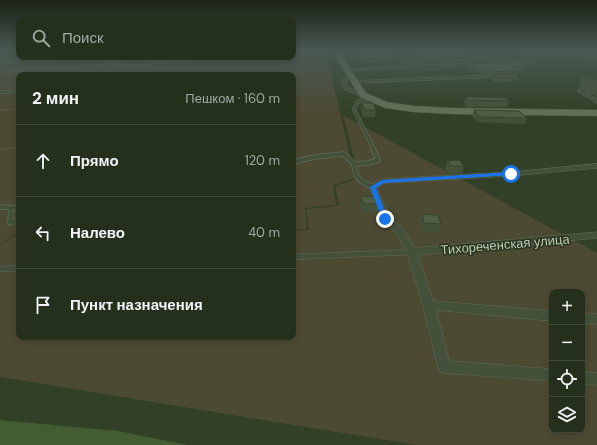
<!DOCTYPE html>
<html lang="ru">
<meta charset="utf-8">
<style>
:root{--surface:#25301c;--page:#2d3825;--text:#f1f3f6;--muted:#a3a9a3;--line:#424b3b}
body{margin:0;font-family:"DM Sans",sans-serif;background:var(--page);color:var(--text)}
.controls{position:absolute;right:12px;bottom:12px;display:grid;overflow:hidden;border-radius:8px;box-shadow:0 2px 6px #0003}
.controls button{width:36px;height:36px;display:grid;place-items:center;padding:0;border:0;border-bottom:1px solid var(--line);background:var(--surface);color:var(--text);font:20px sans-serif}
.stop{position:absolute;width:12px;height:12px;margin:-9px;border:3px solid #1a73e8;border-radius:50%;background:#fff}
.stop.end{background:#1a73e8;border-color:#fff;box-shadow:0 1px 4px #0008}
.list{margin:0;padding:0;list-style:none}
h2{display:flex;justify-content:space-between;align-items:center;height:52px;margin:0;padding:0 16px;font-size:17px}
h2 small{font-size:13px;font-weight:400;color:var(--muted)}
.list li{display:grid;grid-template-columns:26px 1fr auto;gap:12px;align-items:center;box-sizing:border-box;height:72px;padding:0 16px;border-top:1px solid var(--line)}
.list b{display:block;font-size:15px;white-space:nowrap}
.list em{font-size:13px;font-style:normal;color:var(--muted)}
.icon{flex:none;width:22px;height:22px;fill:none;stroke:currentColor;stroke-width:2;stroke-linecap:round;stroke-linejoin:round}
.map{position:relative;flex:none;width:597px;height:445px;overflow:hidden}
.search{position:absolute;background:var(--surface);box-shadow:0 2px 6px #0003;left:16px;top:16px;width:280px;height:44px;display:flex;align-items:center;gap:10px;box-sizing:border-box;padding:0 14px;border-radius:8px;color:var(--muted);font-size:15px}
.panel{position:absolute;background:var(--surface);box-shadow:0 2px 6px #0003;left:16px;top:72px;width:280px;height:268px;border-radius:8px}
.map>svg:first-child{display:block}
</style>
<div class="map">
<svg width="597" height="445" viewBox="0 0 597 445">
<rect width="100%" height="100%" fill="#314026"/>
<path fill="#324134" d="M520,51H597V61L590,62L571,57L531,56Z"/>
<g fill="#4d4a33" fill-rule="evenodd">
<path d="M293,51H326L355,178L333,185L336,205L305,208L307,229H293V75H19V235H12L0,245V53L19,52V57H293Z"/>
<path d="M343,115L597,253V445H416L0,377V246L12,236H19V337H293V230H309L306,209L339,206L335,186L359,178ZM552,292H582V430H552Z"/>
</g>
<path fill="#435c32" d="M0,420L118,431L188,445H0Z"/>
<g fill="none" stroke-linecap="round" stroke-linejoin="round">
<g stroke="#616d58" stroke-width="3.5">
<g id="service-far3">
<path d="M524,51L533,53H597"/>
<path d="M586,54L597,59"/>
<path d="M0,62L173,57"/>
<path d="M0,71L197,60"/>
<path d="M355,82L497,76"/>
<path d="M0,92L19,91"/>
</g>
</g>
<g stroke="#616d58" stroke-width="4">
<path id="service-far2" d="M370,99L358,102L354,109L374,150"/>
</g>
<g stroke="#616d58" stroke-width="5.5">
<g id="service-far1">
<path d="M293,162L314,157L344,154L354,164"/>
<path d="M373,187C360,182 355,178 354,164L368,163L378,160L373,149"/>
<path d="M0,207L19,208"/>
<path d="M11,208L10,223L19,220"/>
</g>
</g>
<g stroke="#616d58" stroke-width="6">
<g id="service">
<path d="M293,257L412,252"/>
<path d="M0,269L19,268"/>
</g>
</g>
<g stroke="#616d58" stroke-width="1">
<g id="minor">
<path d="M513,51C521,51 528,55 533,61L531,62L505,63L507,61L527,60Z"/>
<path d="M474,63L476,65L349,71L347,70L349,69Z"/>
<path d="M349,74L353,75L346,82L348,87L369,96V98H365L344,89L341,82Z"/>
<path d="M580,89H597V93H586L597,99V103L578,92V90Z"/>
<path d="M597,164V168L511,176L384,183L377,188L389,218L402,227L415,248L597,232V238L418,255L433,301L552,311V321L436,310L449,361L552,369V381L444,373L439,371L423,305L407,252L395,231L381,219L369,187L370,185L382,179L511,172Z"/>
<path d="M582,313L597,314V324L582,323Z"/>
<path d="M582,372L597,373V385L582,384Z"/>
</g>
</g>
<g stroke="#4f5c47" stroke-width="1">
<path id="primary" d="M333,51H339L366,93L387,102L414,106L453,108L597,110V116L453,114L414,112L385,108L360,97Z"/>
</g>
<g stroke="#656852" stroke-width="1" stroke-dasharray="1.5 1.5" stroke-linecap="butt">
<path d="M0,110L19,109"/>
<path d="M0,149L19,148"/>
</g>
<use href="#service-far3" stroke="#43503a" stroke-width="2.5"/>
<use href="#service-far2" stroke="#43503a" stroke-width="3"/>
<use href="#service-far1" stroke="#43503a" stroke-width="4"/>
<use href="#service" stroke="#43503a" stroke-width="5"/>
<use href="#minor" fill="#43503a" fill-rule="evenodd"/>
<use href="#primary" fill="#626f58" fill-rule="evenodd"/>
</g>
<g fill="#445139">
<path d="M355,51H386L392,57V61L364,63Z"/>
<path d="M406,51H457L467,57L510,55L508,59L407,65L406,63V59L418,58Z"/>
<path d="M463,64L527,66L526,69H521L525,71L524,74H515L519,77L518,81L495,82L491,80L492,75L513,74H483L476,70H468L462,67Z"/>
<path d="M412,67H439V70H427L412,69Z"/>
<path d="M583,77L597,78V98L592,94L595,88H581L579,86Z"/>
<path d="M466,97L509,101L507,107H466L464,103Z"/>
<path d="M362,103L376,110L375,117H363L361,109Z"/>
<path d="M474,110L527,118L525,124L477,122L472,116Z"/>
<path d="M447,161L464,166L462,173L450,174L445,169Z"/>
<path d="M361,197L378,204L377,212H362L360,205Z"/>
<path d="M422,214L441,224L438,232L422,231L420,222Z"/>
</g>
<path fill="#37422e" d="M519,71H525L524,74H518Z"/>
<g fill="#4f5e42" stroke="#37422e">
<path d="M358,51H386L392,57L364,59Z"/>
<path d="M414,51H457L467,57L510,55L408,60L406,59L425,58Z"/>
<path d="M518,62L527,66H516L525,71L484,72L476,67H468L463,64Z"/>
<path d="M437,66L439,67L428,68L412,67Z"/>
<path d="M515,74L519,77L496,78L492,75Z"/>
<path d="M583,77L597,78V79H585Z"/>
<path d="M466,97L506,98L509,101L468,100Z"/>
<path d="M362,103H373L376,110H364Z"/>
<path d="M474,110L519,111L527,118L479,117Z"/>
<path d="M459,160L464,166H452L447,161Z"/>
<path d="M375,196L378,204H363L361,197Z"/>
<path d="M422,214L438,215L441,224L424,223Z"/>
</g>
<linearGradient id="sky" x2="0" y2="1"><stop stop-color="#1b2315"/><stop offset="0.45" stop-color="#485952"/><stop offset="1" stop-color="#485952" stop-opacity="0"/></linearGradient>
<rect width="597" height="113" fill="url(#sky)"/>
<path fill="#1a73e8" d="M511,172L513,173V175L384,183L376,188L388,219L385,221L382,219L370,187L382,180Z"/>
<g text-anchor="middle" stroke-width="3" stroke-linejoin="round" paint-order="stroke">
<g font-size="13" fill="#becab7" stroke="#28351f">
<text transform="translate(505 244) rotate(-5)" y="5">Тихореченская улица</text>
</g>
</g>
</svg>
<div class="controls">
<button>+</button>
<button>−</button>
<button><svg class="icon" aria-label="locate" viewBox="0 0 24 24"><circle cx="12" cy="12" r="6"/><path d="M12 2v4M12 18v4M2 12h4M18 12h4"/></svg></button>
<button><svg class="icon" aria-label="layers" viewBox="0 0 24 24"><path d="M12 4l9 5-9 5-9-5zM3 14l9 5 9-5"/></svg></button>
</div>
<div class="stop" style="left:511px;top:174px"></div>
<div class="stop end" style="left:385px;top:219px"></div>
<div class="search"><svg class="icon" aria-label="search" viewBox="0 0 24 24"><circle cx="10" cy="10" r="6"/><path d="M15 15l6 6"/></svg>Поиск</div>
<section class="panel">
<h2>2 мин<small>Пешком · 160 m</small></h2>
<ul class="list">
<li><svg class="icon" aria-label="ahead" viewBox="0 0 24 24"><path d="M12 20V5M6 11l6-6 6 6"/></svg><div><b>Прямо</b></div><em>120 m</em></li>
<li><svg class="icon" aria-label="left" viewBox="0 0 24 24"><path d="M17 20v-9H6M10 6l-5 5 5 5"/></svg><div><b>Налево</b></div><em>40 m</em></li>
<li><svg class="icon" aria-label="arrive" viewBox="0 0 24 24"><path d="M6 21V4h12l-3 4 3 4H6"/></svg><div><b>Пункт назначения</b></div></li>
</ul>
</section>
</div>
